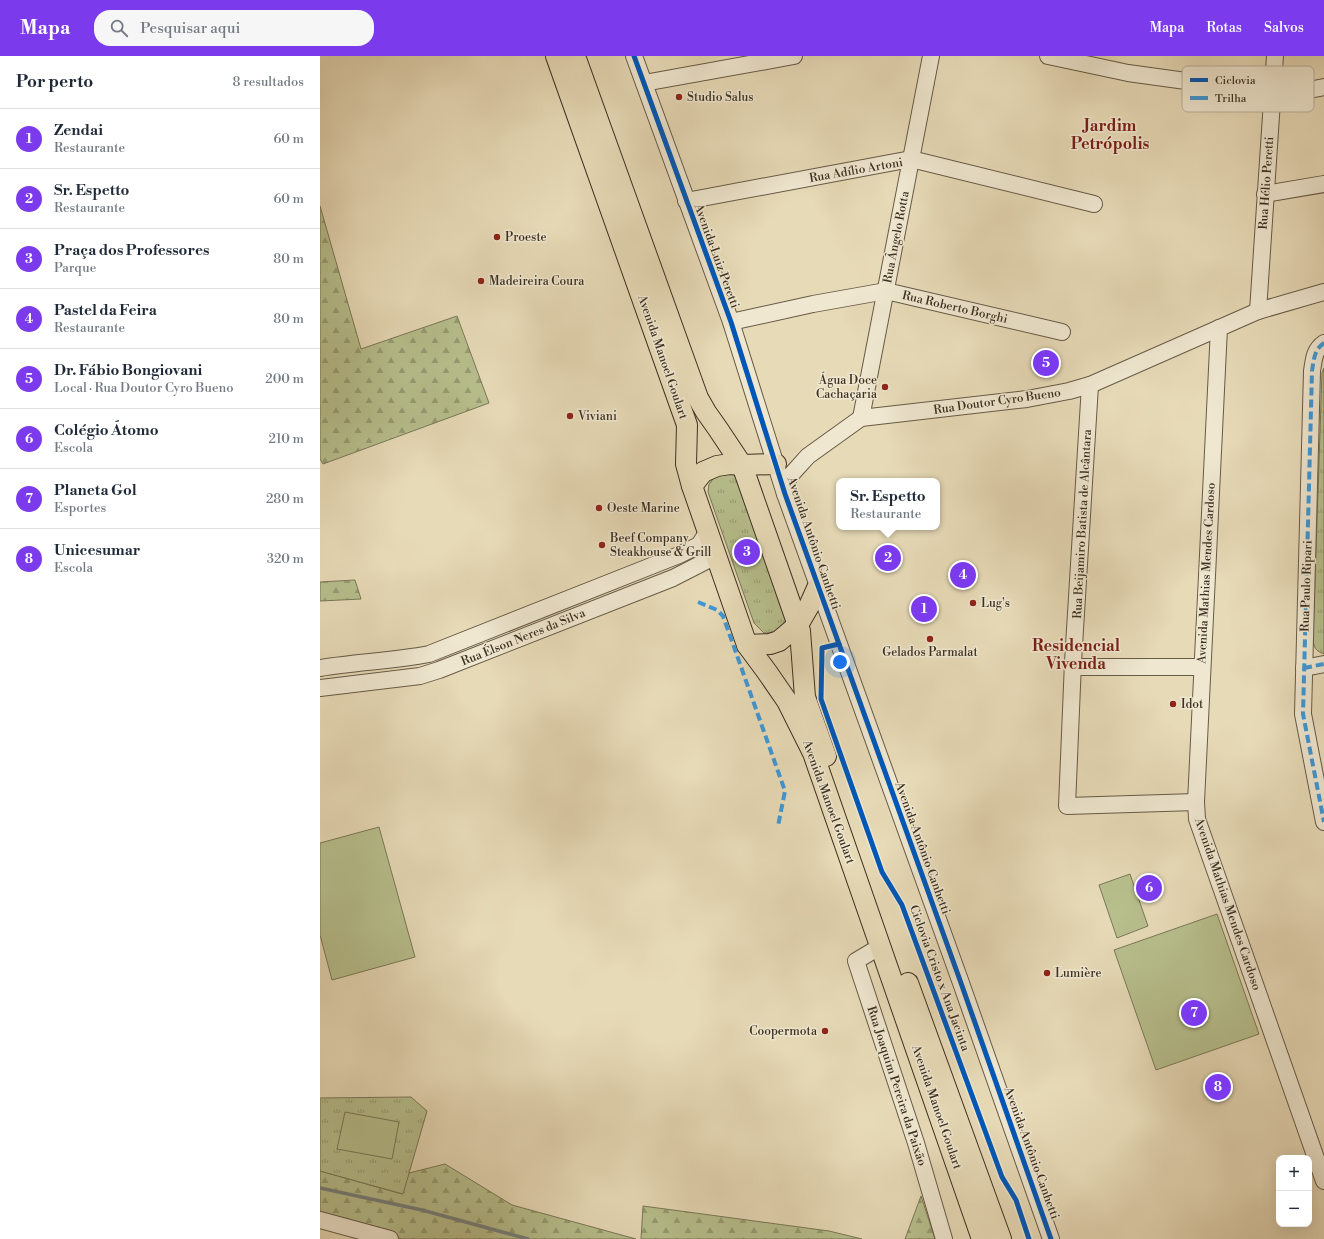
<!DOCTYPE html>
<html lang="pt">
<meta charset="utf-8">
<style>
:root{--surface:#fff;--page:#f6f6f7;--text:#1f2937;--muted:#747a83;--line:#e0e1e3;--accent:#7c3aed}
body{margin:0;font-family:"Libre Bodoni",serif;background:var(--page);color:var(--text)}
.controls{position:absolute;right:12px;bottom:12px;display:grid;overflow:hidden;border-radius:8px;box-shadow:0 4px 16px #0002}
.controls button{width:36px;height:36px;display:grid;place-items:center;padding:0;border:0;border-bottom:1px solid var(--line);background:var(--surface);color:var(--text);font:20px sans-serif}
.you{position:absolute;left:520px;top:606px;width:14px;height:14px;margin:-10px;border:3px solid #fff;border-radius:50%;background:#1a73e8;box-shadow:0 0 0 6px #1a73e833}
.badge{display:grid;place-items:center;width:26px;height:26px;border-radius:50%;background:var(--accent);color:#fff;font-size:13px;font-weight:700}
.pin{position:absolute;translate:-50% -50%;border:2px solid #fff;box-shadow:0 1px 4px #0006}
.popup{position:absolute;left:516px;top:422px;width:104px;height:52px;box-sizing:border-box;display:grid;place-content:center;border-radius:8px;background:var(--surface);filter:drop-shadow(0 1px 3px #0005);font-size:13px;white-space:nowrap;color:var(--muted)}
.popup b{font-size:15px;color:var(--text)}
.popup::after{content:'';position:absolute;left:50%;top:100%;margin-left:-8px;border:8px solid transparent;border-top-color:var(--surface)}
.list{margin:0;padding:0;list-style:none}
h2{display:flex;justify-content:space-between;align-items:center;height:52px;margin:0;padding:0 16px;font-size:17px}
h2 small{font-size:13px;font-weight:400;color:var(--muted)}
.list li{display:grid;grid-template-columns:26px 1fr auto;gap:12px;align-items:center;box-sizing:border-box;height:60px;padding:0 16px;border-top:1px solid var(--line)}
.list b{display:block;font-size:15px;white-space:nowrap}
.list p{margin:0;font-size:13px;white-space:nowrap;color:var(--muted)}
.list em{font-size:13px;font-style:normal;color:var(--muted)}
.icon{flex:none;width:22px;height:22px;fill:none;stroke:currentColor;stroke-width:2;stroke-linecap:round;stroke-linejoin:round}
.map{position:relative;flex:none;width:1004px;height:1183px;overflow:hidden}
header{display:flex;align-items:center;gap:24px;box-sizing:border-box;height:56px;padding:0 20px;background:var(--accent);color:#fff}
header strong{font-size:19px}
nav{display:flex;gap:22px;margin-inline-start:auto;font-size:14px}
.search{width:280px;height:36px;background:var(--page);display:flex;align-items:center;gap:10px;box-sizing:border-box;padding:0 14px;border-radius:16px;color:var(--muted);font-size:15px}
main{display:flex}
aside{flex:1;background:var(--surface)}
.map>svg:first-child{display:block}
</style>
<header>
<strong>Mapa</strong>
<div class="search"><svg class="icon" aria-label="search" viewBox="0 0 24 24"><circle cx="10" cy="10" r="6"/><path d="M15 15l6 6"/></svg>Pesquisar aqui</div>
<nav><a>Mapa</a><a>Rotas</a><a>Salvos</a></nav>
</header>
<main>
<aside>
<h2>Por perto<small>8 resultados</small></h2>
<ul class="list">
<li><span class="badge">1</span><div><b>Zendai</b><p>Restaurante</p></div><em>60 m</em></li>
<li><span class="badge">2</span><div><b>Sr. Espetto</b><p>Restaurante</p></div><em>60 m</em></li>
<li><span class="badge">3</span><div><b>Praça dos Professores</b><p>Parque</p></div><em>80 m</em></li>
<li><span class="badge">4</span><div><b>Pastel da Feira</b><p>Restaurante</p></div><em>80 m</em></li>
<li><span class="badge">5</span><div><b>Dr. Fábio Bongiovani</b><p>Local · Rua Doutor Cyro Bueno</p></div><em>200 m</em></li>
<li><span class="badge">6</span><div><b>Colégio Átomo</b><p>Escola</p></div><em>210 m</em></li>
<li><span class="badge">7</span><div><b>Planeta Gol</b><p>Esportes</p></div><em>280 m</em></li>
<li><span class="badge">8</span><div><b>Unicesumar</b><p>Escola</p></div><em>320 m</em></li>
</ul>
</aside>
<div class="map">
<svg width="1004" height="1183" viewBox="0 0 1004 1183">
<defs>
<pattern id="forest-firs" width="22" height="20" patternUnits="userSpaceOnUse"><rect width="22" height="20" fill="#b7bf8d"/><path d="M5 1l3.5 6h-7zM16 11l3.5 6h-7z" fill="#969c73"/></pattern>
<pattern id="park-tufts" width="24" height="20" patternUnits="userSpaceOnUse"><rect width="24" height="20" fill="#b7bf8d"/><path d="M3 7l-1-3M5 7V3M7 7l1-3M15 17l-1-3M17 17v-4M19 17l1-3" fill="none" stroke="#969c73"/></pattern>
</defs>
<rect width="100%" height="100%" fill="#e7dab7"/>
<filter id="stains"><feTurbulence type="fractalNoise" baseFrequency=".005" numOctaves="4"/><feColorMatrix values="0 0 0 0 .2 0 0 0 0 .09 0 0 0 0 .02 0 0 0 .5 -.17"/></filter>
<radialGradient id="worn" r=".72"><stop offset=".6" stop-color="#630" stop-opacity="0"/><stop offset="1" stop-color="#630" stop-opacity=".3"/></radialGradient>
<g fill="url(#forest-firs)" stroke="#7a7858">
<path d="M0,150L41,293L137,260L169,347L3,408L0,403Z"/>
<path d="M35,524L41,543L0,545V526Z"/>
<path d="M125,1108L192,1149L316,1183H82L0,1162V1115L82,1138L89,1117Z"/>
<path d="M601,1140L615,1183H585Z"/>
<path d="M323,1150L509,1175L542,1183H321Z"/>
</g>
<g fill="url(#park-tufts)" stroke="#7a7858">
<path d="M1004,312V598C996,595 994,592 993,584L1002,317Z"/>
<path d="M412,418L415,419L466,563L464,569L454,577H444L434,567L388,436L389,428L395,420Z"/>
<path d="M91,1041L107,1055L83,1138L0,1115V1042Z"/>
</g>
<g fill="#b7bf8d" stroke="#7a7858">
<path d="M59,771L95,901L12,924L0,879V787Z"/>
<path d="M810,818L828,870L797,882L779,829Z"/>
<path d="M897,858L939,978L836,1014L794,894Z"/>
<path d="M25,1056L79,1066L72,1103L17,1093Z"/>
</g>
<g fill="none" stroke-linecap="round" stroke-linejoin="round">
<path stroke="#76817e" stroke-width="3.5" d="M0,1132L102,1154L208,1183"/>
<g stroke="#675a47" stroke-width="18">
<g id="minor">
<path d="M314,0L411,266L465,438L641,927L731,1183"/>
<path d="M728,0L808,17L953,37H973L1004,31"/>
<path d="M324,27L474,0"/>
<path d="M945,138L1004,128"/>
<path d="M366,145L591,103L774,148"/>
<path d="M938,255L955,0"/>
<path d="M411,266L493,248L566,235L742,276"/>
<path d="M899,272L876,746L877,763L1004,1125"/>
<path d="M1004,287C994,294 994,303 992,315L983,658L1004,766"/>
<path d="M770,329L753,606L747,750L876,746"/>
<path d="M541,362L611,0"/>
<path d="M465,438L469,421L478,411L488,400L541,362L707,343L749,335L770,329L938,255L1004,236"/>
<path d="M753,611H882"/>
<path d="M0,612C36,606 73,605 109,598L359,499L379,489L388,475"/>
<path d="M984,612L1004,608"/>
<path d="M0,632L100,620L119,614L353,522L396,500"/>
<path d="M561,890L536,905L596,1087L624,1183"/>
<path d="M0,1164L70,1183"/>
</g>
</g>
<g stroke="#3c3022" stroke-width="22">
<g id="major">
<path d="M236,0L367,369L366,408L372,430L427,589L447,616L467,645L493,697L662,1183"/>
<path d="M255,0L378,342L386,356L398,373L422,409L480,575L485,641L506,700"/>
<path d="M372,430L383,416L397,410L410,408L422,409L456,408"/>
<path d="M427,589L450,588L459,585L478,569L489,550L498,530"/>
<path d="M588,927L681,1183"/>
</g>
</g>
<use href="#minor" stroke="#efe7d0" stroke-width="16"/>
<use href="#major" stroke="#e7dab7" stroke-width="20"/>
<g stroke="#3f97d5" stroke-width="4" stroke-dasharray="8 4" stroke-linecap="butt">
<path d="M1004,287C994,294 994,303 992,315L983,658L1004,766"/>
<path d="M378,546L397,554L403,560L465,735L458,770"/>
<path d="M984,612L1004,608"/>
</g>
<g stroke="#efe7d0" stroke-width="8">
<g id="cycleway">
<path d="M314,0L411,266L465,438L641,927L731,1183"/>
<path d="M519,588L502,592L501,643L562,816L582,849L682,1121L696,1144L709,1183"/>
</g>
</g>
<use href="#cycleway" stroke="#0057b8" stroke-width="5"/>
</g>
<g fill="#8f2418" stroke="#efe7d0" stroke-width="1.5">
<circle cx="359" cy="41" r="4"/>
<circle cx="177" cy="181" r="4"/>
<circle cx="161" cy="225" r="4"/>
<circle cx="565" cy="331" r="4"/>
<circle cx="250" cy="360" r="4"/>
<circle cx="279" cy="452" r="4"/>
<circle cx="282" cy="489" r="4"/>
<circle cx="653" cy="547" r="4"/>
<circle cx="610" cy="583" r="4"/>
<circle cx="853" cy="648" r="4"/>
<circle cx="727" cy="917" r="4"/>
<circle cx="505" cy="975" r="4"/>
</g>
<g text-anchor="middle" stroke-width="3" stroke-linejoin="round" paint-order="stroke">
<g font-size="12" fill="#3c3022" stroke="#efe7d0" text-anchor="start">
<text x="367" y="45">Studio Salus</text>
<text x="185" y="185">Proeste</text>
<text x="169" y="229">Madeireira Coura</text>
<text x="557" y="328" text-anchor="end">Água Doce<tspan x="557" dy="14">Cachaçaria</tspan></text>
<text x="258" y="364">Viviani</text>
<text x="287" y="456">Oeste Marine</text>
<text x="290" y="486">Beef Company<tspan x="290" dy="14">Steakhouse &amp; Grill</tspan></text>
<text x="661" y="551">Lug's</text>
<text x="610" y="600" text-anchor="middle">Gelados Parmalat</text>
<text x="861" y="652">Idot</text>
<text x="735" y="921">Lumière</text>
<text x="497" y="979" text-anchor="end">Coopermota</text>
</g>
<g font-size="12" fill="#3c3022" stroke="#efe7d0">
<text transform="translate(536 114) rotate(-10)" y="4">Rua Adílio Artoni</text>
<text transform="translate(946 127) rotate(-86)" y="4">Rua Hélio Peretti</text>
<text transform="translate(576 181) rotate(-79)" y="4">Rua Ângelo Rotta</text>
<text transform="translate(397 200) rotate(70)" y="4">Avenida Luiz Peretti</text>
<text transform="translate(635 251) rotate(13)" y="4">Rua Roberto Borghi</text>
<text transform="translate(343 301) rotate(71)" y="4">Avenida Manoel Goulart</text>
<text transform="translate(677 345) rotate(-8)" y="4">Rua Doutor Cyro Bueno</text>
<text transform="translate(762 468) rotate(-87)" y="4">Rua Beijamiro Batista de Alcântara</text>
<text transform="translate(494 487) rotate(71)" y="4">Avenida Antônio Canhetti</text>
<text transform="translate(886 517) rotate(-87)" y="4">Avenida Mathias Mendes Cardoso</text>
<text transform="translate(986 530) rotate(-88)" y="4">Rua Paulo Ripari</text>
<text transform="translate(203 581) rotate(-22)" y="4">Rua Élson Neres da Silva</text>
<text transform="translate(509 746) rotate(70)" y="4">Avenida Manoel Goulart</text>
<text transform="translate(603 792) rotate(70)" y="4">Avenida Antônio Canhetti</text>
<text transform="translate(908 848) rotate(71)" y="4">Avenida Mathias Mendes Cardoso</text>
<text transform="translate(620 922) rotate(70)" y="4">Ciclovia Cristo x Ana Jacinta</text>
<text transform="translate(577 1030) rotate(72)" y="4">Rua Joaquim Pereira da Paixão</text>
<text transform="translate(617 1051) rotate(71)" y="4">Avenida Manoel Goulart</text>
<text transform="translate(712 1097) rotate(70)" y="4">Avenida Antônio Canhetti</text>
</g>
<g font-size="16" font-weight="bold" fill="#7a1f14" stroke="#efe7d0">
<text x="790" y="75">Jardim<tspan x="790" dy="18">Petrópolis</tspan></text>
<text x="756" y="595">Residencial<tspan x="756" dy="18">Vivenda</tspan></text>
</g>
</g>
<rect x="862" y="10" width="132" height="46" rx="6" fill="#efe7d0" stroke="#b9b09c" stroke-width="1"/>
<rect x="870" y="22" width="18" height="4" fill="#0057b8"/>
<rect x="870" y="40" width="18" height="4" fill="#3f97d5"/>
<g font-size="11" fill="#3c3022">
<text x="895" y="28">Ciclovia</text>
<text x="895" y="46">Trilha</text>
</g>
<rect width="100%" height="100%" filter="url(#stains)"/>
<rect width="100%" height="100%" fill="url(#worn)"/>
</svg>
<div class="controls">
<button>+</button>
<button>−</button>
</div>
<div class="you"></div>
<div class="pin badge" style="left:604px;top:553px">1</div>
<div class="pin badge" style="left:568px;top:502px">2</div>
<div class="popup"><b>Sr. Espetto</b>Restaurante</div>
<div class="pin badge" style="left:427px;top:496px">3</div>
<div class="pin badge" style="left:643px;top:519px">4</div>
<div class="pin badge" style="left:726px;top:307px">5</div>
<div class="pin badge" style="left:829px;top:832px">6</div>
<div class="pin badge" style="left:874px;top:957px">7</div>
<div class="pin badge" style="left:898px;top:1031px">8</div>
</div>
</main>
